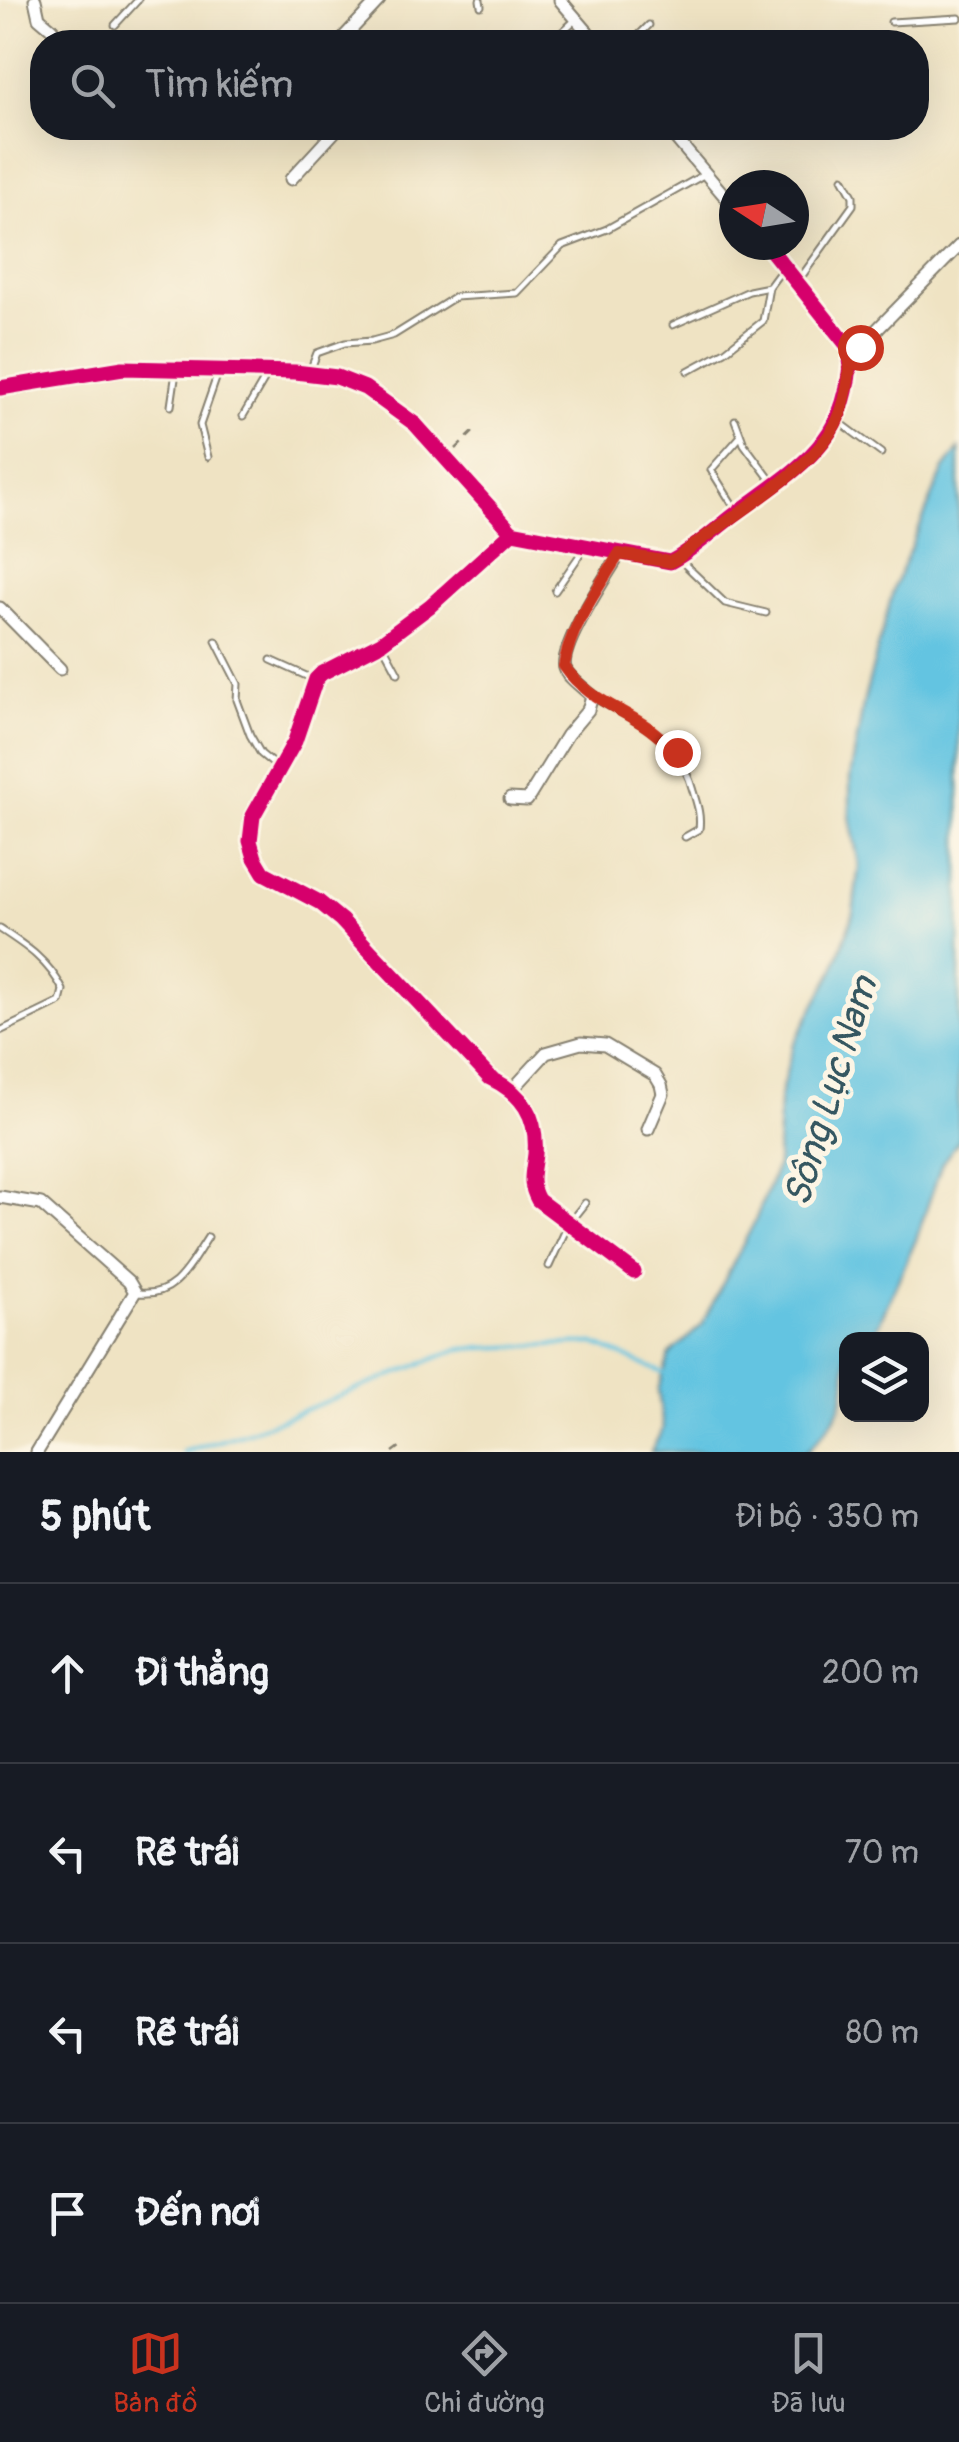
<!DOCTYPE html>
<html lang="vi">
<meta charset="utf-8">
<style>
:root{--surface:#171b24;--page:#242831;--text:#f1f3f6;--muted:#9ea1a6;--line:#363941;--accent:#c8321e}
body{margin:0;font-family:Pangolin,sans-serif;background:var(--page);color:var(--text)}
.controls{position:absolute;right:30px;bottom:30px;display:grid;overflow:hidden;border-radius:20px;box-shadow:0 10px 40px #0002}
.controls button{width:90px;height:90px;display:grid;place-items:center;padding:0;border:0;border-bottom:2px solid var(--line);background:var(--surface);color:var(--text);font:50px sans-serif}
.compass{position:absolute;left:719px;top:170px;width:90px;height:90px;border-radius:50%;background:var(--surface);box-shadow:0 10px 40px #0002;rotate:282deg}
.stop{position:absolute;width:30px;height:30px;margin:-22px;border:8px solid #c8321e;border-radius:50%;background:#fff}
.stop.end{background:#c8321e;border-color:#fff;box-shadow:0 2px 10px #0008}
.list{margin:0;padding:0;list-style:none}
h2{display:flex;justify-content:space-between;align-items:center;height:130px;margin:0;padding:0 40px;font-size:42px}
h2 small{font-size:32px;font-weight:400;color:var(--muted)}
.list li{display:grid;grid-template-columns:65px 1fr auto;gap:30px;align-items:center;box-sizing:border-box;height:180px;padding:0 40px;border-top:2px solid var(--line)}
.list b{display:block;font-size:38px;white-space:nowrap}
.list em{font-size:32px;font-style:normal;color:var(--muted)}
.icon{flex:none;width:55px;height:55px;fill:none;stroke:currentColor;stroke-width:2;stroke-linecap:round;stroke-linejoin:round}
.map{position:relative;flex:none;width:959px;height:1452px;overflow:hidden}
.search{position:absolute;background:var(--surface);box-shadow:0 10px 40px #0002;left:30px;right:30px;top:30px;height:110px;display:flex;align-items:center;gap:25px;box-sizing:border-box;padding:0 35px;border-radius:40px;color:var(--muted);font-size:38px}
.sheet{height:850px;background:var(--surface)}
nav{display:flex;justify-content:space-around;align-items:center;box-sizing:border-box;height:140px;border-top:2px solid var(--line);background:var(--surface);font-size:28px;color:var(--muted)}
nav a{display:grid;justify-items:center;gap:5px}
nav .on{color:var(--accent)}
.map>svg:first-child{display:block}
</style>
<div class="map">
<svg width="959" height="1452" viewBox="0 0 959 1452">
<rect width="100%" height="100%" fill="#fcf5e5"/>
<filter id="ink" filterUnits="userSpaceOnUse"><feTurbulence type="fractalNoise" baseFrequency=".01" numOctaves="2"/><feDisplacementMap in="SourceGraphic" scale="20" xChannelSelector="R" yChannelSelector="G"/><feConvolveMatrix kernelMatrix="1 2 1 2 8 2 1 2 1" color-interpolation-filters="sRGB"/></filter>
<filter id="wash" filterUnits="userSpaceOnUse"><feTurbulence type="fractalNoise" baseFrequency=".0048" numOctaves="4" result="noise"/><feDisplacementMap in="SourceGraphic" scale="40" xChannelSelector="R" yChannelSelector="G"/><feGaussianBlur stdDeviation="2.25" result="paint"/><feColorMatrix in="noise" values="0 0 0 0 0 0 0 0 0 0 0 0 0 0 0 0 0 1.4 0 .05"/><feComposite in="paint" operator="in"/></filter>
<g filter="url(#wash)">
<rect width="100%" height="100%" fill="#efe3c3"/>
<path fill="#63c4e1" stroke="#40707e" stroke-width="2.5" d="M959,449V1140L942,1163L916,1240L872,1339L846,1340C846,1399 849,1408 806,1452H651L663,1428L658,1390L670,1354L701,1326L755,1221L777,1166L779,1101L793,1045L834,970L853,914L859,865L850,817V778L864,700L894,587L944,469Z"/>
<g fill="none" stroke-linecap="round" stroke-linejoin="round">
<path stroke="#63c4e1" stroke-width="4" d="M183,1452L249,1432L459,1349L592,1343L668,1375"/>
</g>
</g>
<g filter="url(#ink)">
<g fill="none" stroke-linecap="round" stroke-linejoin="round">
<g stroke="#868070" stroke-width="9">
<g id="lane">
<path d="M480,0L481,6"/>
<path d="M891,22L959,18"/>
<path d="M115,25L138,0"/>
<path d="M551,42L574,21"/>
<path d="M632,42L649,25"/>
<path d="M799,280L853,205V196L843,178"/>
<path d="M673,325L749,291L769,287"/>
<path d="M310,371L317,353L345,343L372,341L394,335L455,297L517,293L562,246L607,229L705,174"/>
<path d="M688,371L725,351L763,321L769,287L783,268"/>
<path d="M171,406L176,372"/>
<path d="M243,416L267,375"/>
<path d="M735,420L744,444L773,483"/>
<path d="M838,421L881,453"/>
<path d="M208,457L200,425L218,373"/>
<path d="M736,510L711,470L740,437"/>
<path d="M680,560L725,603L766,613"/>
<path d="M555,591L584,549"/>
<path d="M216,641L238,684L237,700L250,735L261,754L277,767"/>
<path d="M383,645L398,673"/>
<path d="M271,660L313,679"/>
<path d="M595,698C639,723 679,738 693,791C697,804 701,815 699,829L685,837"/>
<path d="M0,929C26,946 49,961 63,990L60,1002L0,1031"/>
<path d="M549,1266L569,1223L585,1203"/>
<path d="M138,1293C176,1297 189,1266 208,1237"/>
</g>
</g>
<g stroke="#868070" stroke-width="15">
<g id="street">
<path d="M35,0L39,18L52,29"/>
<path d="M560,0L596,42"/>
<path d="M345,42V36L379,0"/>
<path d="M667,128L734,207"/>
<path d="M291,179L338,128"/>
<path d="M851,350L860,347L959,246"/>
<path d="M0,388L123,368L295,372L337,377L365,388L415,424L512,532L670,562C694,550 716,528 738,512C805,463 848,441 851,350L767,245"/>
<path d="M512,532L430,606L381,643L322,673L316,679L295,741L253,816L250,841L255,858L264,873L319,902L341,920L490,1078C522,1093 538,1116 535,1154C533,1173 528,1182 538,1200L634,1272"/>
<path d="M0,608L60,669"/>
<path d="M510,799L527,800L567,735L588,710L592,696C585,689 568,678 565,668C559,648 607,574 619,555"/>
<path d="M513,1089L546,1053L581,1043L605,1045L655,1075L661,1085L663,1094L648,1129"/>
<path d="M0,1197L41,1204L129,1282L135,1292L37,1452"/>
</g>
</g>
<g stroke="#868070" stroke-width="2.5" stroke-dasharray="8 8" stroke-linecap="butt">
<path d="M456,449L475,430"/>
<path d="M393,1452L404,1444"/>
</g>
<use href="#lane" stroke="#fff" stroke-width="5"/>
<use href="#street" stroke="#fff" stroke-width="11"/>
<g stroke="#fcf5e5" stroke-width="21">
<g id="cycleway">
<path d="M0,388L123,368L295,372L337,377L365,388L415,424L512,532L670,562C694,550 716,528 738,512C805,463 848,441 851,350L767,245"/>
<path d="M512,532L430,606L381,643L322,673L316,679L295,741L253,816L250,841L255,858L264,873L319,902L341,920L490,1078C522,1093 538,1116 535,1154C533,1173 528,1182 538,1200L634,1272"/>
</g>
</g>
<use href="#cycleway" stroke="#d6006c" stroke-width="15"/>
</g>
</g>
<g fill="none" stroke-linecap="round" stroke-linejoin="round" filter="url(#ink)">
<path stroke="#c8321e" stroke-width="12" d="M677,752C667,744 657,734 647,727C618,707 585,697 564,666C570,626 598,589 619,554L670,562L678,558C722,520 816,471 838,419C847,399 850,372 851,350L860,347"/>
</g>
<g text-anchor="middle" stroke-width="10" stroke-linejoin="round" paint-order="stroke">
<g font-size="38" font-style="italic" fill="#355761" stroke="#fcf5e5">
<text transform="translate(830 1091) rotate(-73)" y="13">Sông Lục Nam</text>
</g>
</g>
</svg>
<div class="controls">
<button><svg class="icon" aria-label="layers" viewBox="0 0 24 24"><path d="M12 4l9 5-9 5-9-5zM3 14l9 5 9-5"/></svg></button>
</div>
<svg class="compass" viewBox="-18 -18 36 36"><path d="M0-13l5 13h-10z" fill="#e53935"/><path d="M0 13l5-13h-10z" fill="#9ea1a6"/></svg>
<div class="stop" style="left:860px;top:347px"></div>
<div class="stop end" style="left:677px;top:752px"></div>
<div class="search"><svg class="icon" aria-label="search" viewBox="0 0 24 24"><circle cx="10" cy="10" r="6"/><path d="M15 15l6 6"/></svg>Tìm kiếm</div>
</div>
<section class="sheet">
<h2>5 phút<small>Đi bộ · 350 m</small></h2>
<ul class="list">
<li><svg class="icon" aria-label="ahead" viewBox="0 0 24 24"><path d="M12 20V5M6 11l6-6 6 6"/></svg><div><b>Đi thẳng</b></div><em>200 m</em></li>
<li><svg class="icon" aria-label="left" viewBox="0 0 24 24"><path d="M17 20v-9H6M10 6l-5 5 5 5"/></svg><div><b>Rẽ trái</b></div><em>70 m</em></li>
<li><svg class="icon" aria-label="left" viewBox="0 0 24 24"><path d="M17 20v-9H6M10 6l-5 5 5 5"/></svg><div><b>Rẽ trái</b></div><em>80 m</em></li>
<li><svg class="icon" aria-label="arrive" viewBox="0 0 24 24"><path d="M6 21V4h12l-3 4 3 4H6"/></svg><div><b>Đến nơi</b></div></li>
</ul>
</section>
<nav>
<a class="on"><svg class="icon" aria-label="map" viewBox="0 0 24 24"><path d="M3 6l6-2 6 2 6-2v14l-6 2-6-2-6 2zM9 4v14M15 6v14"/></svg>Bản đồ</a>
<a><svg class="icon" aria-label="directions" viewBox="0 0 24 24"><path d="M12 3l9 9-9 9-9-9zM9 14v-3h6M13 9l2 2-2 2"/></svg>Chỉ đường</a>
<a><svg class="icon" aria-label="saved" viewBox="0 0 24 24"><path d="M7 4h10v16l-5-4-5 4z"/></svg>Đã lưu</a>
</nav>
